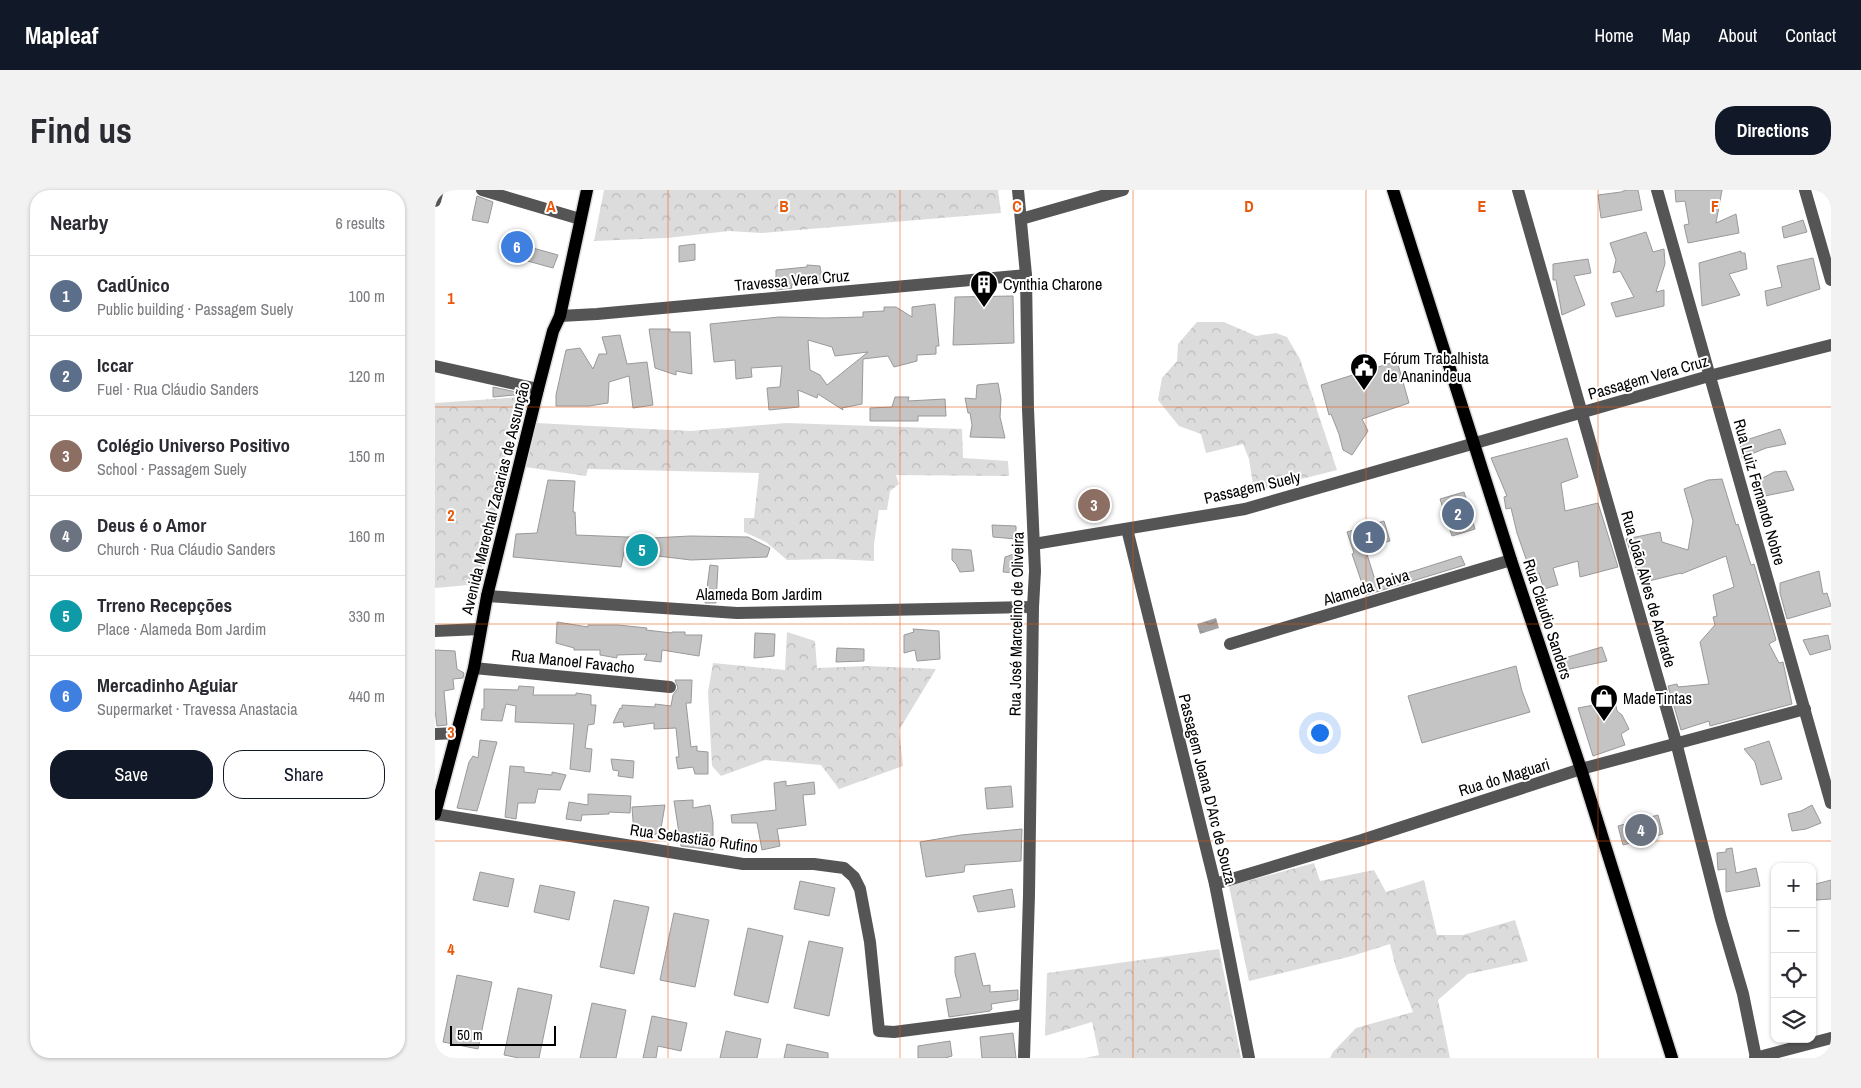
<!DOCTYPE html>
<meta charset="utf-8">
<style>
:root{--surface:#fff;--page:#f2f2f3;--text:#2b2b33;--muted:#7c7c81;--line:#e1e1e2;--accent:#111827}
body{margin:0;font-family:"Archivo Narrow",sans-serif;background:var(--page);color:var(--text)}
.controls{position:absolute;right:15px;bottom:15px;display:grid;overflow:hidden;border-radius:10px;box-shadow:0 1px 4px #0004}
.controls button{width:45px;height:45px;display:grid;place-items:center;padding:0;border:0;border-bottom:1px solid var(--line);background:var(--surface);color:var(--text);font:25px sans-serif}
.scale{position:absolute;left:15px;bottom:12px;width:106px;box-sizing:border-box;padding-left:5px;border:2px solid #000;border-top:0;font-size:14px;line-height:18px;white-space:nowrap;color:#000;-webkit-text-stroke:4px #fff;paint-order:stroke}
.you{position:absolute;left:884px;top:542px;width:18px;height:18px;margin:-12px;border:4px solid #fff;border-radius:50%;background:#1a73e8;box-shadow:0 0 0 8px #1a73e833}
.badge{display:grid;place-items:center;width:32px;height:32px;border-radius:50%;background:var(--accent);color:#fff;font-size:16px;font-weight:700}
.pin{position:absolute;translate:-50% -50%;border:2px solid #fff;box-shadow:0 1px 5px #0006}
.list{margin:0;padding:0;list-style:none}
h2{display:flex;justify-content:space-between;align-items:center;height:65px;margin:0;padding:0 20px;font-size:21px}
h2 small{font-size:16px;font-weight:400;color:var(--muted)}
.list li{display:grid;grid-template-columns:32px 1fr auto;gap:15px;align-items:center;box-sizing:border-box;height:80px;padding:0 20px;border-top:1px solid var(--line)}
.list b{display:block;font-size:19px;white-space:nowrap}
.list p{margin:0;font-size:16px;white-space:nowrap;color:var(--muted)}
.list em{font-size:16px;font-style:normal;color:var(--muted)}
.actions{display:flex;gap:10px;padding:15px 20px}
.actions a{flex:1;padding:11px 0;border:1px solid var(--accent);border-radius:20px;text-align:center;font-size:18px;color:var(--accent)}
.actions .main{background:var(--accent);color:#fff}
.icon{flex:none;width:28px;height:28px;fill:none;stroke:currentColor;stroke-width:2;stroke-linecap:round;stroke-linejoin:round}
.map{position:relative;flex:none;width:1396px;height:868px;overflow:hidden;border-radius:20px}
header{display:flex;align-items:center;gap:30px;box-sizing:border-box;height:70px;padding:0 25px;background:var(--accent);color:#fff}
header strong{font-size:24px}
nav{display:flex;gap:28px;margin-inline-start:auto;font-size:18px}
.intro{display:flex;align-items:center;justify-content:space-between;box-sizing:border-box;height:120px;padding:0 30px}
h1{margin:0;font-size:35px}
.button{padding:12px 22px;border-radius:20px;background:var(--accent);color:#fff;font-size:18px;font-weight:700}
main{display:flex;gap:30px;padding:0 30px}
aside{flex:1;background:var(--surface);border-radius:20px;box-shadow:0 1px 4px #0004}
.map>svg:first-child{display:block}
</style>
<header>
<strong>Mapleaf</strong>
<nav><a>Home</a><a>Map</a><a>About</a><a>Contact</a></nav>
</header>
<div class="intro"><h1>Find us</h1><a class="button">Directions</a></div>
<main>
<aside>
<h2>Nearby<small>6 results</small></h2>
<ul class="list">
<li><span class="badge" style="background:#5c6f8a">1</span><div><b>CadÚnico</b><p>Public building · Passagem Suely</p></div><em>100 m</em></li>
<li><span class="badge" style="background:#5c6f8a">2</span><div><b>Iccar</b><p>Fuel · Rua Cláudio Sanders</p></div><em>120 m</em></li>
<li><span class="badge" style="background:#8d6e63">3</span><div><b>Colégio Universo Positivo</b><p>School · Passagem Suely</p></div><em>150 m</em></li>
<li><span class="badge" style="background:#6b7280">4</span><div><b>Deus é o Amor</b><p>Church · Rua Cláudio Sanders</p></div><em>160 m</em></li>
<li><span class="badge" style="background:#0f9aa8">5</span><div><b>Trreno Recepções</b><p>Place · Alameda Bom Jardim</p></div><em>330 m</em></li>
<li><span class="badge" style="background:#3f7fe0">6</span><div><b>Mercadinho Aguiar</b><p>Supermarket · Travessa Anastacia</p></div><em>440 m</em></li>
</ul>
<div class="actions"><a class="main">Save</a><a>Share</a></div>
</aside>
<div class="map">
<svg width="1396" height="868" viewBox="0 0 1396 868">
<defs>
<pattern id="forest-crowns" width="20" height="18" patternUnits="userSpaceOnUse" patternTransform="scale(1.25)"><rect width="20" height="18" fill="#dcdcdc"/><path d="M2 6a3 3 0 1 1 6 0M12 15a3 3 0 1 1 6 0" fill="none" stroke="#bbb"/></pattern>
<pattern id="water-waves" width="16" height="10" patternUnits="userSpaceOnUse" patternTransform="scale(1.25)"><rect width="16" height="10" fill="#a3a3a3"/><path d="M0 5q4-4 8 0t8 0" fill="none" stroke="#8b8b8b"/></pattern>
</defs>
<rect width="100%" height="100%" fill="#fff"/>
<g fill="url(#forest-crowns)">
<path d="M169,0H563L566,23L326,43L294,41L232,48L159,51Z"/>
<path d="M762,132H789L821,146L841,143L852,147L865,169L902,280L819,301L814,269L808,254L771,263L766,244L744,236L723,210L727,188L742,171L743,154Z"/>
<path d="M86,207L63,296L62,321L55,335L44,394L0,398V213Z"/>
<path d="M101,233L255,241L351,233L527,239L528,268L573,271L574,286L461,285L464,294L455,301L452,320H444L439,354V371L398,369L352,370L331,352L309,342V328H319L324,283L153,279L151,286L90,277Z"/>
<path d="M352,442L380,451L382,478L433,476L501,479L464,540L468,576L404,599L386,575L330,570L286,586L277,576L273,502L278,473L350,480Z"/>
<path d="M879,673L885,691L939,680L951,702L989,690L1002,745H1028L1080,730L1093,771L1033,784L1003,810L1015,868H895L898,862L921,838L978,822L961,778L955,754L917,766L814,791L794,696Z"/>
<path d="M784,759L806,868H650L664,865L657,832L610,846L612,783Z"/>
</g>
<path fill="url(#water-waves)" d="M781,428L784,438L765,444L762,434Z"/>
<g fill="#c4c4c4" stroke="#999" fill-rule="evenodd">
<path d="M1191,0H1203L1207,20L1166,28L1163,5L1186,2Z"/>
<path d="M1240,0H1287L1281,33L1301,24L1304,43L1253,53L1249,35L1254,34L1250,11L1241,12Z"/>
<path d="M42,6L58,12L53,33L37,30Z"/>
<path d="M1368,30L1372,42L1349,48L1347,37Z"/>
<path d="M1211,42L1218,62L1229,59L1230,74L1221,102L1229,100V116L1181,127L1176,113L1199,107L1185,81L1178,83L1181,70L1175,53Z"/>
<path d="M69,50L123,65L118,78L67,64Z"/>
<path d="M260,54V70L244,72V56Z"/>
<path d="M1306,61V63H1310L1312,79L1294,84L1305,105L1267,116L1264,73Z"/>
<path d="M1378,68L1385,99L1332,116L1330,101L1347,97L1342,76Z"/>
<path d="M1153,69L1156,83L1139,86L1150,115L1127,125L1121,90H1118V74Z"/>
<path d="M372,75L385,76L387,90L356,95L357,98L341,100V80L372,77Z"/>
<path d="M578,106L579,153L518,155L520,107Z"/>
<path d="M500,114L504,156H501V164L482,165V171L459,177L453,166L428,169L427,214L407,218L408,220L383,204L382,208L363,200L364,217L334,220L332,198L345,197L347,176L316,178L317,187L301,189L300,170L279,172L275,134L344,127L390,128L428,127V122L449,121V117H461L477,127V117ZM373,150L397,157L400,166L433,162L392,195L385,185L375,180Z"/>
<path d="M214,139H235V142H255L257,184L241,181V185L220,178Z"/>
<path d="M185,145L192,174L212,172L218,215L198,218L194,186L174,192L173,213L154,216H121V205L131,160L145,158L158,179L164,164H172L167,147Z"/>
<path d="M962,171L974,213L927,229L933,241L917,265L908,260L904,244L896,224L894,225L886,195Z"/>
<path d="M563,193L566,209L565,227L570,248L535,247L537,235L535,223H533L530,208L541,209L542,195Z"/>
<path d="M58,197L90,204L58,207Z"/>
<path d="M460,207H474L473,211L510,209L511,226H483V231H435V218L457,217Z"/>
<path d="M1345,239L1351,254L1331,258L1307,268L1305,252Z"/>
<path d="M1132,248L1143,287L1126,293L1130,321L1163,313L1183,377L1145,387L1143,371L1118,378L1123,395L1109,399L1104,383L1097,386L1082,343L1076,318L1071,319L1069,307L1072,306L1056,268Z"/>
<path d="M1351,281L1359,300L1325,307L1322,291L1339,282Z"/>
<path d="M1287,289L1301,335L1303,334L1316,375L1319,374L1341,450L1334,454L1344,473L1348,472L1357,514L1275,536L1274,531L1246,540L1233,496L1242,494L1243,497L1274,494L1265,452L1280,435L1278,427L1282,426L1278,405L1299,397L1291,366L1246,384V383L1206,393L1191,349L1225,342L1227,352L1253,360L1258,331L1249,299L1273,290Z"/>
<path d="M113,290L140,291L138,322H140L141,345L217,348L255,346L313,347L335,358L332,367L256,370L189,362L186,377L78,367L81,344L102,343Z"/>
<path d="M1029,302L1040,339L1017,346L1005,309Z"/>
<path d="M949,331L955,351L930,358L941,393L1026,366L1030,375L931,405L917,364L919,363L912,342Z"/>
<path d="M557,335L581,336V349L558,347Z"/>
<path d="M517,359L536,360L539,381L525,382L521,374L517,370Z"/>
<path d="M585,362L582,383L568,382L570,367Z"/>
<path d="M275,375L283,376L281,413H270Z"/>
<path d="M1384,381L1388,404L1392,403L1396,416L1352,429L1345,403V393Z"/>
<path d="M122,432L153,437V435H183L212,438L211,440L237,443V442H250V445H267L264,466L227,460L226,472L209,470L212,464L182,465V468L165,465V460H139V458L121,453Z"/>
<path d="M478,439L504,441L505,469L482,471L480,460L469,463V445L479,442Z"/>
<path d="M320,443L340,444L339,466L319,468Z"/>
<path d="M1393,445L1396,459L1375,465L1368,450Z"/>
<path d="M1167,457L1172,471L1130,480L1126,469Z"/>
<path d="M402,458L429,459V471L401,472Z"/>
<path d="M0,460L20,461L22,479L29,483L28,488L18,489L19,499L9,501L12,535L2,536L0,520Z"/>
<path d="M1081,476L1087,501L1095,522L987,553L973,506Z"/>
<path d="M240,490H257L256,513H251L256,557L262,556V561L273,562V584H260L258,577L243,579L241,567H244L241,538L219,539V533L189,537L188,532L178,533L185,518L187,519V515L220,517V514L236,516L238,505L243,498Z"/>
<path d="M84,496L99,497L98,505H141V503L156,505V515H161L159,534L153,535L150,558L157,559L155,582L135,579L139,534L80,532L81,516L71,514L67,531L46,530L47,519H49V499L83,500Z"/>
<path d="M1180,511L1182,521L1187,525L1194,539L1186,544L1190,555L1158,566L1143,518Z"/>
<path d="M45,550L62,552L42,621L22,618L34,572L38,566L43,568Z"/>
<path d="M1334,551L1347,589L1326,595L1320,572L1309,559Z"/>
<path d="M176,569L199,571L198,588L183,586L184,581L178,580Z"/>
<path d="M75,576L89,577V582L117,585V582L131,585L125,600L103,599L100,613H83L81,629L70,627Z"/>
<path d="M351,591V596L379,592L380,604L368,605L371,635L342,639L345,656L327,660L322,633H297L296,625L341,620L339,593Z"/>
<path d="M576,596L578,617L552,619L550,598Z"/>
<path d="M153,604L196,606L195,623L174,622V624L147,625L146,631L131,629L134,612L153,615Z"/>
<path d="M258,610V618L275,615L278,632V660L246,656L239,611Z"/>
<path d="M230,615L225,644L199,645L197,617Z"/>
<path d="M1377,615L1386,633L1371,639L1357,641L1353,624L1366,621Z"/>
<path d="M1223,625L1228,644L1188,655L1183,636Z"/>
<path d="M587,639L586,671L530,675L529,682L491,687L485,652L526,645Z"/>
<path d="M1297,658L1301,683L1321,678L1325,696L1291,702V679L1283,680L1282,663L1291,662V659Z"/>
<path d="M45,682L79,689L73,717L38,710Z"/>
<path d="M1396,690V709L1381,710L1377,695Z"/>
<path d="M365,691L400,698L394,726L359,719Z"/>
<path d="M105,695L140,702L134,730L99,722Z"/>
<path d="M577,699L580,717L543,722L538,706Z"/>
<path d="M179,710L214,717L199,784L165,777Z"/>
<path d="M239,723L274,730L260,797L225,790Z"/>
<path d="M313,738L348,746L333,813L299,805Z"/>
<path d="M374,751L408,758L394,826L359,818Z"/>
<path d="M540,763L548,796L555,795V802L583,800V810L556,814L557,819L555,821L514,827L511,809L526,807L520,783V767Z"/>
<path d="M22,785L57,792L43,859L8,852Z"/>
<path d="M83,798L117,805L104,868H84L69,865Z"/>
<path d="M157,813L191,820L181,868H145Z"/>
<path d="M217,826L252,833L246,861L223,856L221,868H208Z"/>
<path d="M291,841L326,849L322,868H285Z"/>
<path d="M578,843L581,868H547L545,847Z"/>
<path d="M515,851L517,866L510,868H483V856Z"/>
<path d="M352,854L393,863V868H349Z"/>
</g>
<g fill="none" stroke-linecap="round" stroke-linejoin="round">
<g stroke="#dbdbdb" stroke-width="15">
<g id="major">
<path d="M958,0L1076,370L1146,579L1237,868"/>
<path d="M0,624L39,478L52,406L103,199L118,141L125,126L152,0"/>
</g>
</g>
<g stroke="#555" stroke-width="12">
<path d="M47,0L145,29"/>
<path d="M583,0L591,85L593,219L600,381L598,417L594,705L589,868"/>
<path d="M1083,0L1241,552L1286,729L1308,804L1321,868"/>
<path d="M1222,0L1396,613"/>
<path d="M1370,0L1396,90"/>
<path d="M0,11L3,0"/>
<path d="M586,29L688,0"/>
<path d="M125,126L162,124L591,85"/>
<path d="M0,176L103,199"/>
<path d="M692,339L780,694L814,868"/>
<path d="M599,354L810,319L1274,186L1396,155"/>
<path d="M52,406L302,423L598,417"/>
<path d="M0,441L45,439"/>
<path d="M795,454L1076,370"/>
<path d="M39,478L235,497"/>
<path d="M0,544L21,543"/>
<path d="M0,624L308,674H379L409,678L419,687L425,699L435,752L444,841L459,842L590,825"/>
<path d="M780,694L927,650L1146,579L1370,519"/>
<path d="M1320,868L1396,848"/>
</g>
<use href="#major" stroke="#000" stroke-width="12"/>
</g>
<path fill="none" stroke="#e8590c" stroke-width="1" stroke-opacity="0.55" d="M233,0V868M465,0V868M698,0V868M931,0V868M1163,0V868M0,217H1396M0,434H1396M0,651H1396"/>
<defs>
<g id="building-pin" transform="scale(1.4375)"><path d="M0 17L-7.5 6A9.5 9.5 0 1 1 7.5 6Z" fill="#000" stroke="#fff"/><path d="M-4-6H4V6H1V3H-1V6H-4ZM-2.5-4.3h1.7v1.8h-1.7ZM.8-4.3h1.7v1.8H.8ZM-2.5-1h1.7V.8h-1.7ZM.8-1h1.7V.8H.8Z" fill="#fff"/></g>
<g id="civic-pin" transform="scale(1.4375)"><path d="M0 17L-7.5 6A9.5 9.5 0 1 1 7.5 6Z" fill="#000" stroke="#fff"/><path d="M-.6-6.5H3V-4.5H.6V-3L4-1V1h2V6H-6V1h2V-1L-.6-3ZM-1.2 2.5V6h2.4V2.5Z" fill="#fff"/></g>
<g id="shop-pin" transform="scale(1.4375)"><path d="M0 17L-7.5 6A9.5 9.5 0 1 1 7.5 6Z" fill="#000" stroke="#fff"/><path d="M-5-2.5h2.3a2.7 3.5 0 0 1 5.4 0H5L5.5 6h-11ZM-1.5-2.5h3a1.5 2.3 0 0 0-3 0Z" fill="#fff"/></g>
</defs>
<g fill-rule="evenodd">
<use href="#building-pin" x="549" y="94"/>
<use href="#civic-pin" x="929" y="177"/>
<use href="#shop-pin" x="1169" y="508"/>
</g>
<g text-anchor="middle" stroke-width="4" stroke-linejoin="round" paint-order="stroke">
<g font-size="16" fill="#000" stroke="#fff">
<text transform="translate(357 90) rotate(-5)" y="6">Travessa Vera Cruz</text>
<text transform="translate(1213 187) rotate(-16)" y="6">Passagem Vera Cruz</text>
<text transform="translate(817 297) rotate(-13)" y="6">Passagem Suely</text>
<text transform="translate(1325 302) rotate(74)" y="6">Rua Luiz Fernando Nobre</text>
<text transform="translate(60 308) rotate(-76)" y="6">Avenida Marechal Zacarias de Assunção</text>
<text transform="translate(931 397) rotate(-17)" y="6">Alameda Paiva</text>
<text transform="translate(1214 399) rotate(74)" y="6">Rua João Alves de Andrade</text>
<text x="324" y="410">Alameda Bom Jardim</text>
<text transform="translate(1113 429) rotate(72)" y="6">Rua Cláudio Sanders</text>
<text transform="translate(581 434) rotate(-89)" y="6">Rua José Marcelino de Oliveira</text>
<text transform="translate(138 471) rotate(6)" y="6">Rua Manoel Favacho</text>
<text transform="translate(1069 587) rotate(-17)" y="6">Rua do Maguari</text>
<text transform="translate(773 599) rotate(76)" y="6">Passagem Joana D'Arc de Souza</text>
<text transform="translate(259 648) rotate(8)" y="6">Rua Sebastião Rufino</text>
</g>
<g font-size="16" fill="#000" stroke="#fff" text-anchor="start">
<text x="568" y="100">Cynthia Charone</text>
<text x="948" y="174">Fórum Trabalhista<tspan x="948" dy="18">de Ananindeua</tspan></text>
<text x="1188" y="514">MadeTintas</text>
</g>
</g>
<g font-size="16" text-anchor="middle" font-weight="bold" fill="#e8590c" stroke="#fff" stroke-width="4" stroke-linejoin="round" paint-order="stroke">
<text x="116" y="22">A</text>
<text x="349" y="22">B</text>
<text x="582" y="22">C</text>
<text x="814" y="22">D</text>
<text x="1047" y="22">E</text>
<text x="1280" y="22">F</text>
<text x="16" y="114">1</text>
<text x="16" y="331">2</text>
<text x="16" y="548">3</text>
<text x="16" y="765">4</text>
</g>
</svg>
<div class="controls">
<button>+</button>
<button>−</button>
<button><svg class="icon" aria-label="locate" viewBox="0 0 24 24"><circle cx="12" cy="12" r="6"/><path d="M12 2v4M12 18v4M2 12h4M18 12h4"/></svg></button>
<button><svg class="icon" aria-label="layers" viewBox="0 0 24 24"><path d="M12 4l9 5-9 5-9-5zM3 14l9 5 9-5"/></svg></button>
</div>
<div class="scale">50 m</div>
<div class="you"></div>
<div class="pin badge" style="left:934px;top:347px;background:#5c6f8a">1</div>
<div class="pin badge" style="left:1023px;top:324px;background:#5c6f8a">2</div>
<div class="pin badge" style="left:659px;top:315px;background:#8d6e63">3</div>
<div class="pin badge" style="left:1206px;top:640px;background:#6b7280">4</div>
<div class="pin badge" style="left:207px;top:360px;background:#0f9aa8">5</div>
<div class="pin badge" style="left:82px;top:57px;background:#3f7fe0">6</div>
</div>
</main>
